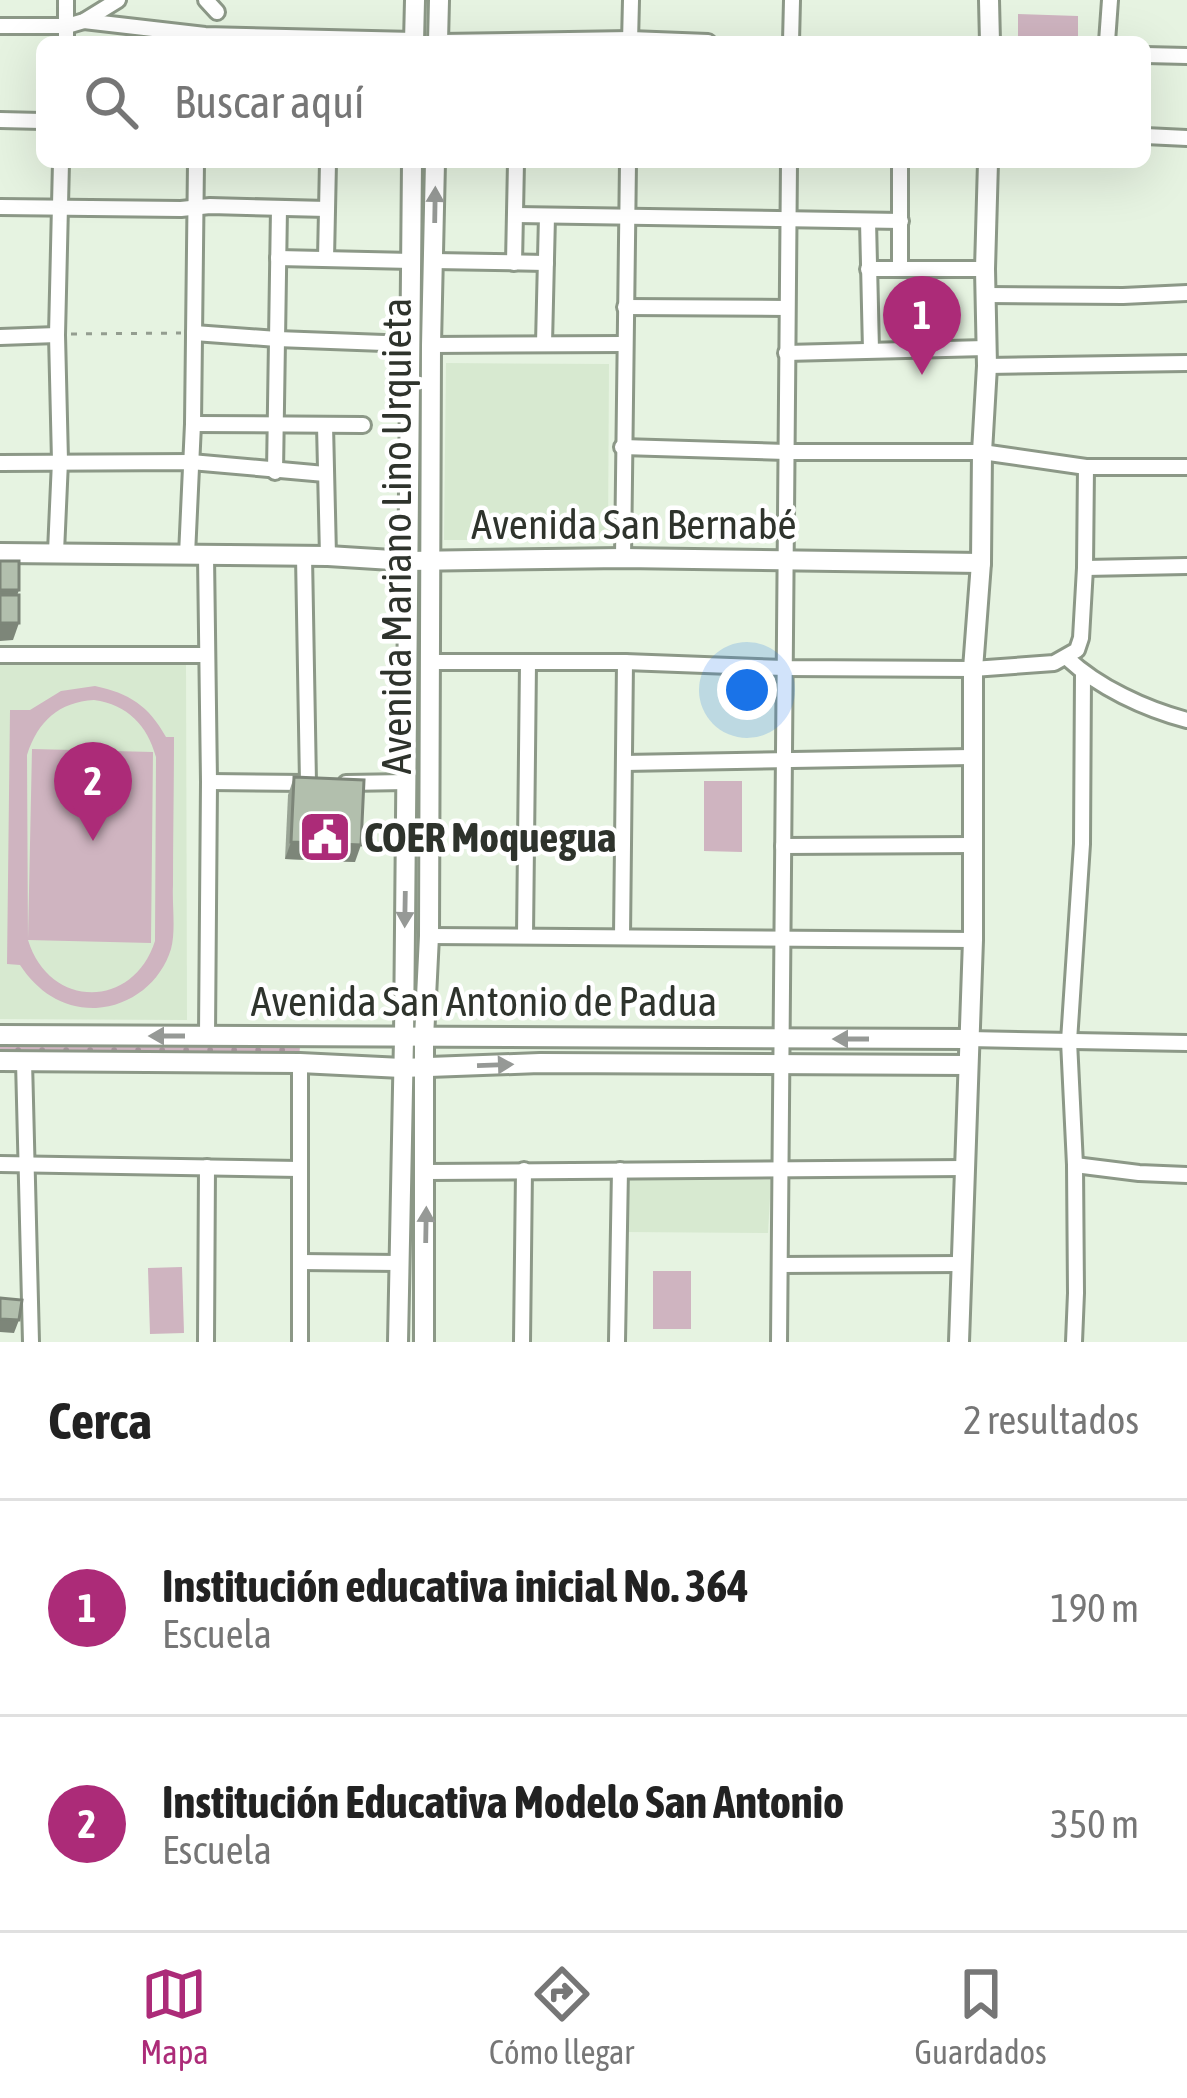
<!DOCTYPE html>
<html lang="es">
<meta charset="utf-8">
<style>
:root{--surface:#fff;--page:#f2f2f2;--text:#222;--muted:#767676;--line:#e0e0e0;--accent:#ac2b78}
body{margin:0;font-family:"Asap Condensed",sans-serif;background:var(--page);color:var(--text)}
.you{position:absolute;left:747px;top:690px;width:42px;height:42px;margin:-30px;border:9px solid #fff;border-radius:50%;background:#1a73e8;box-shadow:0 0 0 18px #1a73e833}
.badge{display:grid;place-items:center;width:78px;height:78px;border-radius:50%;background:var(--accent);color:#fff;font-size:39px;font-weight:700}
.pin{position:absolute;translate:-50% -99px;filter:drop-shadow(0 3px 6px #0008)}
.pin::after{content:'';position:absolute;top:63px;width:42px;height:36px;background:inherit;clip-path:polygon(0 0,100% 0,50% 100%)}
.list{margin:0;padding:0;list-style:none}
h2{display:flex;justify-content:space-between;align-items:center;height:156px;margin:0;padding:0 48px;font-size:51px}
h2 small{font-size:39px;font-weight:400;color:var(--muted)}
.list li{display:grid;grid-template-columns:78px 1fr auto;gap:36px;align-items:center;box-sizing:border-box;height:216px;padding:0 48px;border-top:3px solid var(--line)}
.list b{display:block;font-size:45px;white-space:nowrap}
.list p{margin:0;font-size:39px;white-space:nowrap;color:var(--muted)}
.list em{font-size:39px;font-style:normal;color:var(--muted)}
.icon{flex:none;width:66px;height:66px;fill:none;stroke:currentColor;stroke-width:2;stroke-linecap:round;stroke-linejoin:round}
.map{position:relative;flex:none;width:1187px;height:1342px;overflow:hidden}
.search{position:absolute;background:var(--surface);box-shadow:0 12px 48px #0002;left:36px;right:36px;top:36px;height:132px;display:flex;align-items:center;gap:30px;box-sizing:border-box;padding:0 42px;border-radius:18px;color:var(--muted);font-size:45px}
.sheet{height:588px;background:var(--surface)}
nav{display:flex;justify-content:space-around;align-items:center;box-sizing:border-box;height:168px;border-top:3px solid var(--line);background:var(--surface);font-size:33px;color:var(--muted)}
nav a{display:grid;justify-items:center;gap:6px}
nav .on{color:var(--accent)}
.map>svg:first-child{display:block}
</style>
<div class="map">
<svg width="1187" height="1342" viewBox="0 0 1187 1342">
<defs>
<pattern id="grass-dots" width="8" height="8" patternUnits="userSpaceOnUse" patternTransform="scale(3)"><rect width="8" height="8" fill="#cfb4c0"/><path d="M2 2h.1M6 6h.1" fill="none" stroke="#a8939c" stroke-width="1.8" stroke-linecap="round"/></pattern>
</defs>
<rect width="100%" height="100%" fill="#e6f3e1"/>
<g fill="#d7e9d0">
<path d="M446,363L609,364L608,540H444Z"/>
<path d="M0,663L186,664L187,1020L0,1019Z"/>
<path d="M630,1179L771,1180L768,1233L626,1232Z"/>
</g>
<path fill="url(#grass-dots)" d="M0,1045L300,1047L299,1057L0,1054Z"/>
<g fill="#cfb4c0" fill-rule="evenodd">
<path d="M1018,14L1078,16V42H1018Z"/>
<path d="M95,686C129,693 149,706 166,737H174C174,787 173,836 173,885C172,905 176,930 171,949C161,982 131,1006 96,1008C63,1009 38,992 20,965L7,964L10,710H30L61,691ZM94,700C128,705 147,725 156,757L155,941C133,1010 49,1009 28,940L151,943L153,752L32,749L28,939L27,755C38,721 59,702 94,700Z"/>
<path d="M704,781H742V852L704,851Z"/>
<path d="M182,1267L184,1333L150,1334L148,1268Z"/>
<rect x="653" y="1271" width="38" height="58"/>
</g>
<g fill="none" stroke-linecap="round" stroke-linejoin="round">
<g stroke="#8c9887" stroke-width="20">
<g id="street">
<path d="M206,0L217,12"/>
<path d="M84,21L205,35L414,40"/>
<path d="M0,26H67L84,21L118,0"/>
<path d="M66,42V0"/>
<path d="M441,42L630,39L708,42"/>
<path d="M630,42L631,0"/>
<path d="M791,42L792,0"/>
<path d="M1107,42L1110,0"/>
<path d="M1145,55L1187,56"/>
<path d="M0,120L42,121"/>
<path d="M1145,136L1187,138"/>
<path d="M0,207L181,209L210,206L327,209"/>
<path d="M516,215L901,221"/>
<path d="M868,221L871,350"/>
<path d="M278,258L412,261"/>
<path d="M326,259L328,162"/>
<path d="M434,261L546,263"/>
<path d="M514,263L516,162"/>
<path d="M900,268V162"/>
<path d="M868,269H985"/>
<path d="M987,295L1123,296L1187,293"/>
<path d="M625,307L787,308"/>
<path d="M194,333L277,339L411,344"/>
<path d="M0,337L57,335"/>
<path d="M544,344L547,216"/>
<path d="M431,345L625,344"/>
<path d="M786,353L986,348"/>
<path d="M987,366L1187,363"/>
<path d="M193,424L363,425"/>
<path d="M325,425L328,556"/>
<path d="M622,447L786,452H982L1086,467H1187"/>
<path d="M0,463L191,462L325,474"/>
<path d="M275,472L279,208"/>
<path d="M56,552L60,461L57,335L61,162"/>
<path d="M187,555L193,424L196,162"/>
<path d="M206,556L209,782L207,1035"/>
<path d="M304,556L308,783"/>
<path d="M623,558L628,162"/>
<path d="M1085,568L1187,566"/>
<path d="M0,655H205"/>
<path d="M1067,658C1098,687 1145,709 1187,720"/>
<path d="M431,662H625L784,668L973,669L1054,663L1077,650L1081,638L1085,568L1086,467"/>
<path d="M624,763L971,757"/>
<path d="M209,782L306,783"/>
<path d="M346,783L407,782"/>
<path d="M783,846L972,845"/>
<path d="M429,936L973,940"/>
<path d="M525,936L528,663"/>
<path d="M622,936L625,662"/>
<path d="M968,1039L1187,1043"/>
<path d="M24,1061L31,1342"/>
<path d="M0,1164L299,1169"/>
<path d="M1075,1165L1139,1173L1187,1175"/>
<path d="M426,1172L965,1168"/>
<path d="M300,1262L399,1263"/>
<path d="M780,1265L961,1264"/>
<path d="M206,1342L207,1167"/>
<path d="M300,1342V1063"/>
<path d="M522,1342L524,1170"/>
<path d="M617,1342L620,1170"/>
<path d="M779,1342L789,162"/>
<path d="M1074,1342L1076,1293L1075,1165L1069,1041L1082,844L1083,674"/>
</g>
</g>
<g stroke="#8c9887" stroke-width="24">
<g id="secondary">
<path d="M989,0L990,42"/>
<path d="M414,42L415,0"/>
<path d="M438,42L439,0"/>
<path d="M0,553L328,556L408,561L623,558L981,563"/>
<path d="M0,1035L968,1039"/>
<path d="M0,1061L300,1063L402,1068L540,1063L967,1065"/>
<path d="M398,1342L404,1038L412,162"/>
<path d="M424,1342V1038L429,936L431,345L435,162"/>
<path d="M959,1342L973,940V669L981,563L982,452L987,366L985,269L988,162"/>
</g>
</g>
<path stroke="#949d90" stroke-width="3" stroke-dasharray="6 9" stroke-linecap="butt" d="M71,334L181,333"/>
<use href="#street" stroke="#fff" stroke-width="14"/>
<use href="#secondary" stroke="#fff" stroke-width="18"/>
</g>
<path fill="#99a495" d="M294,777L355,862L285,859L288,795Z"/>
<g fill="#7d8679">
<path d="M0,590H19L13,607H0Z"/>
<path d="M0,623H19L13,640L0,641Z"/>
<path d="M291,842L361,845L355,862L285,859Z"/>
<path d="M0,1319L19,1320L14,1333L0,1332Z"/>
</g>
<g fill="#b2bfad" stroke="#7d8679" stroke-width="3">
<rect x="0" y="561" width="19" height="29"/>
<rect x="0" y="595" width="19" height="28"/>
<path d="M294,777L364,780L361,845L291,842Z"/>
<path d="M0,1298L22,1300L19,1320L0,1319Z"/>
</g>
<defs><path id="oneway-solid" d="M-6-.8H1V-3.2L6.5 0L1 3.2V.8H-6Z" transform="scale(3)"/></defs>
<g fill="#969996">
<use href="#oneway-solid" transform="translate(435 205) rotate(-89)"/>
<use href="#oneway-solid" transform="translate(405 909) rotate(91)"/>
<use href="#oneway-solid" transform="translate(167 1036) rotate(-180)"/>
<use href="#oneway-solid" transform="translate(851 1039) rotate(-180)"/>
<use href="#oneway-solid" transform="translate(495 1065) rotate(-2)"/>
<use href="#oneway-solid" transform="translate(426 1225) rotate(-89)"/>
</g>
<defs>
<g id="civic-square" transform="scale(2.7)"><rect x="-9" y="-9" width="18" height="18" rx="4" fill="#ac2b78" stroke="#fff"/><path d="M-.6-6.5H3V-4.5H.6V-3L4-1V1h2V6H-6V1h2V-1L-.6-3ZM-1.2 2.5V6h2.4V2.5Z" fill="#fff"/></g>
</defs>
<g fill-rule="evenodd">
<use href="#civic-square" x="325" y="837"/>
</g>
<g text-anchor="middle" stroke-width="9" stroke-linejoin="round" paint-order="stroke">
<g font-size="42" fill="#2e332c" stroke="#fff">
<text x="634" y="539">Avenida San Bernabé</text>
<text transform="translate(396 536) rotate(-90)" y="15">Avenida Mariano Lino Urquieta</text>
<text x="484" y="1016">Avenida San Antonio de Padua</text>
</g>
<g font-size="42" font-weight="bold" fill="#2e332c" stroke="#fff" text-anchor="start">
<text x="364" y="852">COER Moquegua</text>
</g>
</g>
</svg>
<div class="you"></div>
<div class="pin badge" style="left:922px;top:375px">1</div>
<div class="pin badge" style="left:93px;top:841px">2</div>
<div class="search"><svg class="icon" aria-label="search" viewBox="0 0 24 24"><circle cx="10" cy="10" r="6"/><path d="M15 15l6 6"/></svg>Buscar aquí</div>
</div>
<section class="sheet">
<h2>Cerca<small>2 resultados</small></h2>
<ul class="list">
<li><span class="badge">1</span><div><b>Institución educativa inicial No. 364</b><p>Escuela</p></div><em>190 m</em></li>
<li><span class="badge">2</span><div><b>Institución Educativa Modelo San Antonio</b><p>Escuela</p></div><em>350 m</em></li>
</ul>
</section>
<nav>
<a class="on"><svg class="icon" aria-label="map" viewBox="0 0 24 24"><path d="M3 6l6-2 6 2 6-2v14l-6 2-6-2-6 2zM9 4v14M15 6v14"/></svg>Mapa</a>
<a><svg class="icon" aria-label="directions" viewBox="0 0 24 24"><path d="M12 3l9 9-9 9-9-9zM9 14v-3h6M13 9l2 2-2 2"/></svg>Cómo llegar</a>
<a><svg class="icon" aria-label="saved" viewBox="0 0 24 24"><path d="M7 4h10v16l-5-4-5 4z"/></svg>Guardados</a>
</nav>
